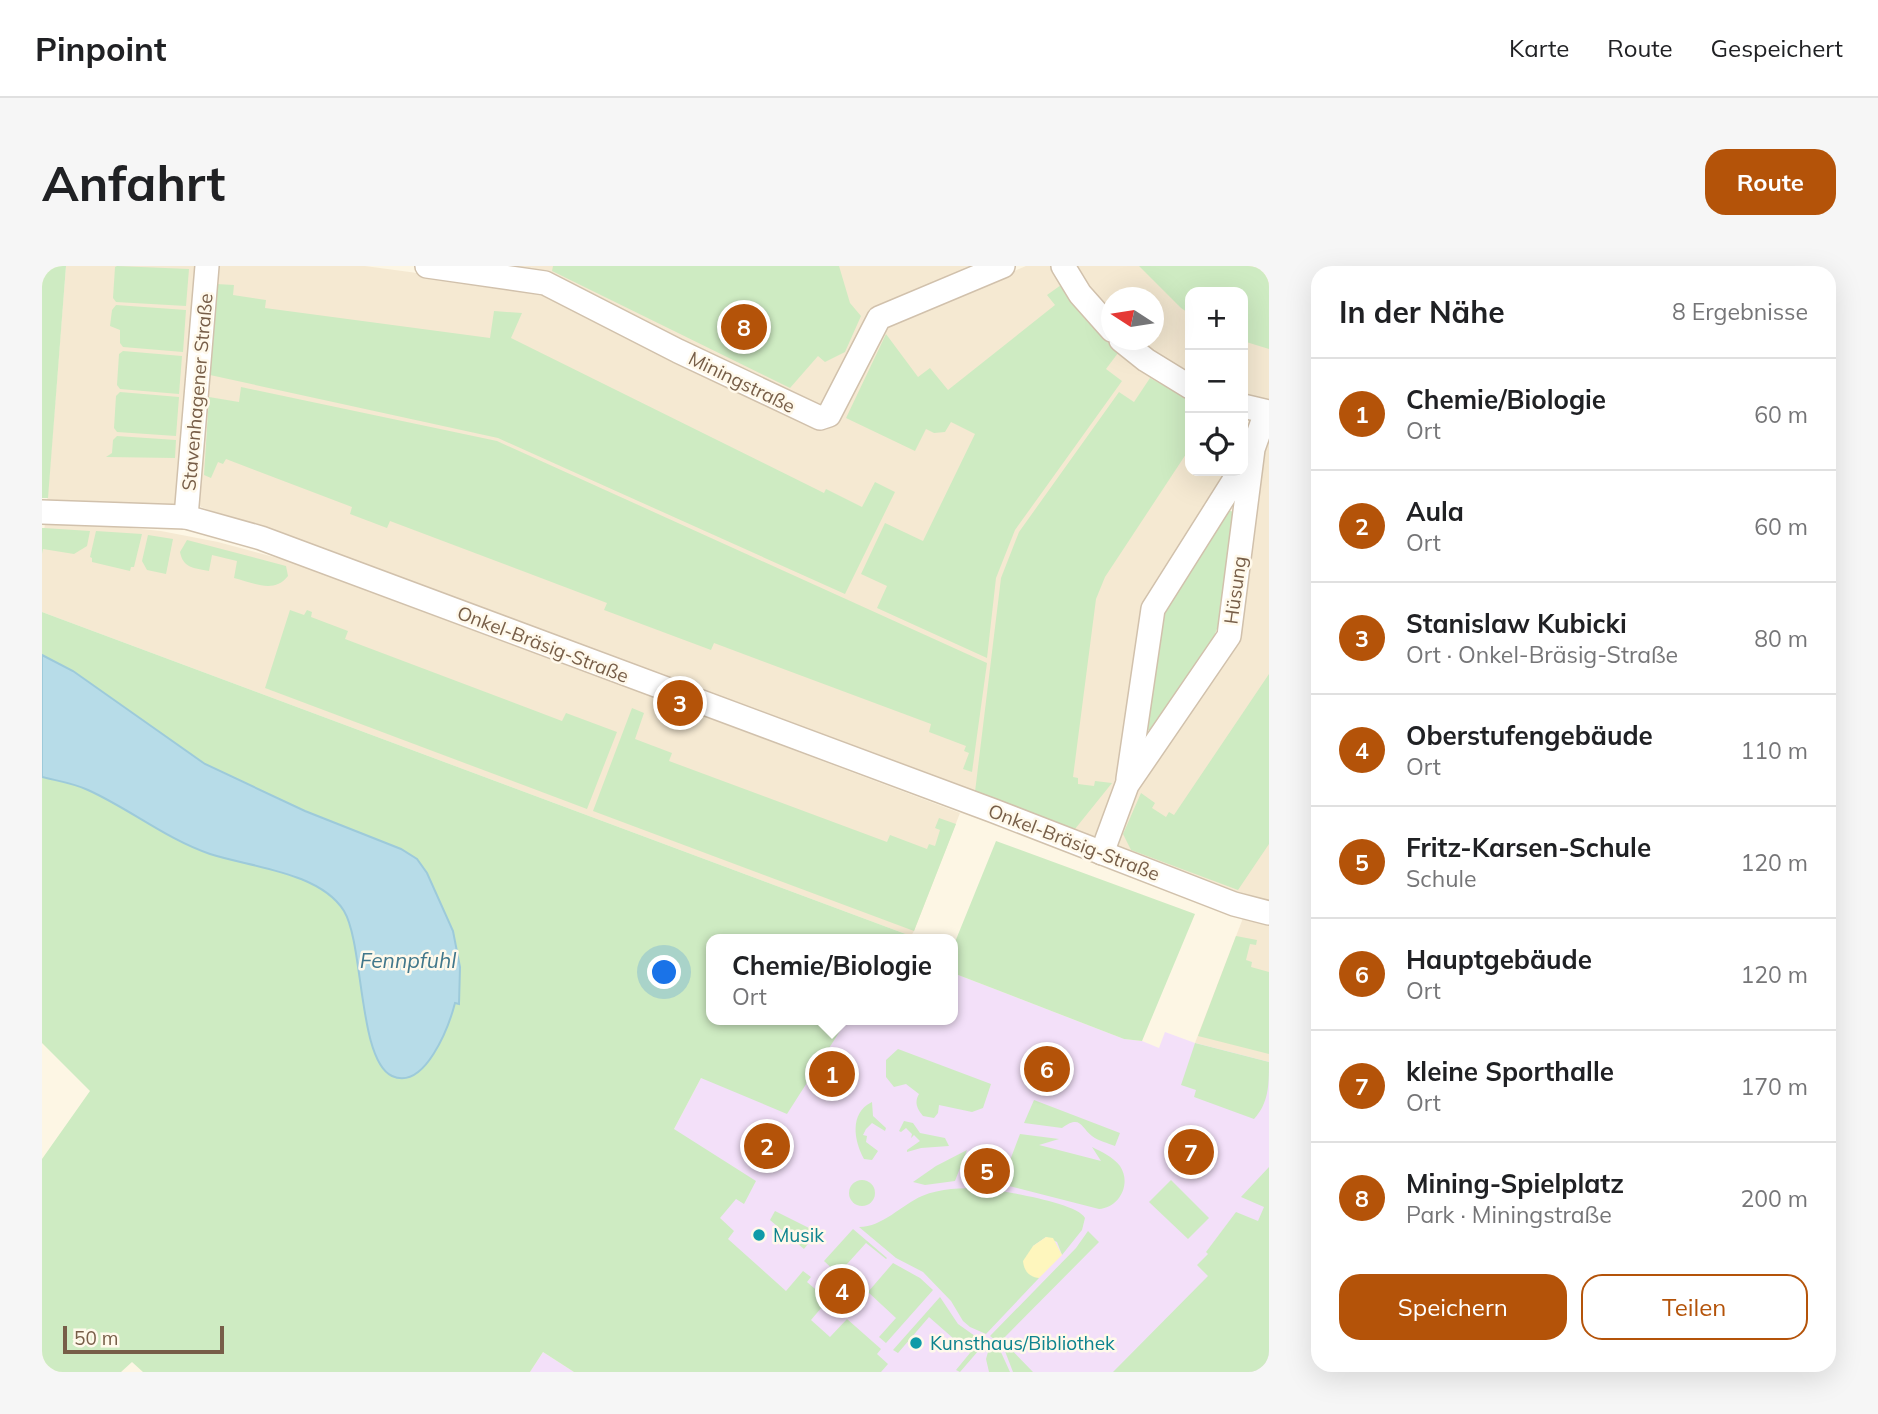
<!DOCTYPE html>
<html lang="de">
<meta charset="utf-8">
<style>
:root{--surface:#fff;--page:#f6f6f6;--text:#202124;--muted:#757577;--line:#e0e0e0;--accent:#b45309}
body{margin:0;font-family:Mulish,sans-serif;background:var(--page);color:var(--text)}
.controls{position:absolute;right:21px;top:21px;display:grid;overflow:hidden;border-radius:14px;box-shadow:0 7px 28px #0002}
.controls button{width:63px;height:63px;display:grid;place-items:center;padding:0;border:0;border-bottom:2px solid var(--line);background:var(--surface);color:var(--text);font:35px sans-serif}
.compass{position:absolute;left:1059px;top:21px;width:63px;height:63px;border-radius:50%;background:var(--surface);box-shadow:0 7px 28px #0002;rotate:282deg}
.scale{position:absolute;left:21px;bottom:18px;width:161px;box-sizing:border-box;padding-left:7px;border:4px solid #775e48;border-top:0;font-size:19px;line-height:24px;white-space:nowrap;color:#775e48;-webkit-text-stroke:5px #fff9eb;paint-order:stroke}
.you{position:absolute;left:623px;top:707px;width:24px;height:24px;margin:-18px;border:5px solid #fff;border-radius:50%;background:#1a73e8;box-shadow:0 0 0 10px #1a73e833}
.badge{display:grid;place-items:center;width:46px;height:46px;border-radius:50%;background:var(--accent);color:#fff;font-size:23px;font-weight:700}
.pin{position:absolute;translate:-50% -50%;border:4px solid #fff;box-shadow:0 2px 7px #0006}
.popup{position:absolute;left:664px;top:668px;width:252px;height:91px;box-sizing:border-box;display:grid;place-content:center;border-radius:14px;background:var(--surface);filter:drop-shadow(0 2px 5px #0005);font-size:23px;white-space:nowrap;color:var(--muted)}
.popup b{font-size:26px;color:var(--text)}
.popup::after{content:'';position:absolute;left:50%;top:100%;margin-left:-14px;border:14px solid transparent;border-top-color:var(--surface)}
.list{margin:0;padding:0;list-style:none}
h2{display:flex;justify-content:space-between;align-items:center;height:91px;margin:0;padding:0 28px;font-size:30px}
h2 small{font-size:23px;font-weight:400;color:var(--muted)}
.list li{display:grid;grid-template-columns:46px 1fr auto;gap:21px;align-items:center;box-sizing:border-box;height:112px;padding:0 28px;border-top:2px solid var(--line)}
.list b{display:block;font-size:26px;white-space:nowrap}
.list p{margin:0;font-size:23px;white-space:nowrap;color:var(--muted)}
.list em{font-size:23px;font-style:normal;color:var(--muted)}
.actions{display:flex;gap:14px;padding:21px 28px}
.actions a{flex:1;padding:16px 0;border:2px solid var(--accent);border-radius:21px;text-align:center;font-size:24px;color:var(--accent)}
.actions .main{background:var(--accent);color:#fff}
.icon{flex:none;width:38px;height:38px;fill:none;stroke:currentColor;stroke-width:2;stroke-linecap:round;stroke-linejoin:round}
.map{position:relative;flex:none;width:1227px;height:1106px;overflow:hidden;border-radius:21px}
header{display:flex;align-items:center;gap:42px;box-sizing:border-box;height:98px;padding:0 35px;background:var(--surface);border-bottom:2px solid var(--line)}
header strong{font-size:33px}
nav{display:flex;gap:38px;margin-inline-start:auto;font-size:24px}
.intro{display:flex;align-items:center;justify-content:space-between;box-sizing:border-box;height:168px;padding:0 42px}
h1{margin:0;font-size:49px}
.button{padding:18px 32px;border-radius:21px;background:var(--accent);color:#fff;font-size:24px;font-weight:700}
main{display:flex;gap:42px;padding:0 42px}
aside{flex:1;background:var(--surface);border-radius:21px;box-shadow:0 7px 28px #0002}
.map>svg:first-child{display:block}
</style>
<header>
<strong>Pinpoint</strong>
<nav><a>Karte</a><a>Route</a><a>Gespeichert</a></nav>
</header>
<div class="intro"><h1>Anfahrt</h1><a class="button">Route</a></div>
<main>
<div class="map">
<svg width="1227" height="1106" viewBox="0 0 1227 1106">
<rect width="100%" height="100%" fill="#fdf6e4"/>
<g fill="#f5e9d2">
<path d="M24,0H156L136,238L133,240L5,238Z"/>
<path d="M174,0H323L501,24L771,161L784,164L794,158L839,66L844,60L984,0H1012L1148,130V205H1188L1108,326L1101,343L1096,361L1077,517L1056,573L1045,575L159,241L156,237Z"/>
<path d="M441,0H940L832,47L781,142Z"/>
<path d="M1031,0H1227V138L1201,132V26H1148V112L1091,74H1112V32H1070L1069,52Z"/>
<path d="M1227,168V640L1079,588L1073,579L1093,526L1193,375L1220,194Z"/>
<path d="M3,256L48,258L119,265L176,276L232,291L276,305L918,547L872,665L869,670L0,346V288Z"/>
<path d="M1201,652L1227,659V796L1153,777Z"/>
</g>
<g fill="#f3e0f9">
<path d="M911,707L1082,773L1100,775L1117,782L1123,766L1153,777L1227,796V1106H806L656,957L632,863L659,812L787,754H911Z"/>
<path d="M501,1086L532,1106H488Z"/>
</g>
<g fill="#ceebc2">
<path d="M0,0H24L6,232H0Z"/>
<path d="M75,0L147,3L144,40L74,36L71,32L73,1Z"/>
<path d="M511,0H797L808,37L819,50L803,86L783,96L776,90L748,122L510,5Z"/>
<path d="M1097,0H1227V83L1201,75V26H1148V48L1139,42Z"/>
<path d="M174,18L192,19L191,29L224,34L223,42L448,72L452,45L480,47L469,72L782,227L784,223L820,241L833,216L853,226L803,328L456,172L168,109Z"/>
<path d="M1019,19L1043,53L1076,87L1064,103L1080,115L973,264L954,312L945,392L835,342L845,320L819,308L843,257L881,275L933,168L909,156L903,166L892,167L884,163L873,185L804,152L844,68L876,111L888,102L906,124L1013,39L1005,29Z"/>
<path d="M74,39L144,44L141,86L81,81L78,77V64L68,60L70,44Z"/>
<path d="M81,85L140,90L137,128L78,123L75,119L77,88Z"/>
<path d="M1108,112L1148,134V182L1063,311L1054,333L1031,511L1036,512V518L1052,520L1053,515L1070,517L1033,563L933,526L959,312L977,266L1077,126L1092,136Z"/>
<path d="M199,121L455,175L945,397L930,506L921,503L927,487L922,485L924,480L887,466L889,458L672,377L669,384L562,344L565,337L348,255L345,262L308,248L310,241L184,193L181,198L176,196L169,212L162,209L167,131L197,136Z"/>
<path d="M78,126L137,131L134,170L75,166L72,162L74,130Z"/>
<path d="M75,170L134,174L133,192L64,191L70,187L71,174Z"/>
<path d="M1185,244L1192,246L1177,358L1170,375L1109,465L1103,463L1117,354Z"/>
<path d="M0,262H2L48,265L45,280L32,288L1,283L0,288Z"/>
<path d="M54,265L100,268L92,301H89L88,305L50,296V292L48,291Z"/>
<path d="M106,269L131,273L124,308L105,304L100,295Z"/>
<path d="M145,274L244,300L246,310C232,328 212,317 192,312L195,295L170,289L167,305C152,302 141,302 138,286Z"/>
<path d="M248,344L262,349L265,344L270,346L269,351L306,365L303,373L520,455L524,447L575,466L545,543L223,422Z"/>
<path d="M0,346L869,670L867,673H669V754H805L745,848L659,812L632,863L714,915L702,938L694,933L678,952L692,965L686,973L744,1025L761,1005L769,1011L765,1016L786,1034L769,1054L788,1071L805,1053L839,1083L835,1088L846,1098L839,1106H532L501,1086L488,1106H101L90,1096L79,1106H0V893L48,825L0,777Z"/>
<path d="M1227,408V578L1196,624L1089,584L1081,568L1099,527L1113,537L1110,542L1124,551L1127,546L1132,549Z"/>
<path d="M590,442L602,447L593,473L630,487L627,495L845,576L848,569L885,583L887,578L893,580L898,564L893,562L897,552L914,558L872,665L551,545Z"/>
<path d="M954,575L1153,648L1100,775L1082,773L911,707V681Z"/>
<path d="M1194,670L1215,674L1214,679L1208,678L1204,694L1210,696L1209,701L1227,706V788L1156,770Z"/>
<path d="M1153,777L1227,796C1227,818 1227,837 1212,853L1152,831L1154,824L1139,819Z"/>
<path d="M856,783L949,818L941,842L930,846L897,839L896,847L892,852L881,850C875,843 872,836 877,828L864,818L852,821L844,811V794Z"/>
<path d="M992,834L1078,867L1073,880C1066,877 1056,875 1050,870C1039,862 1039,848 1020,862L982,857Z"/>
<path d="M830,836L831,850L844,862L843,865L830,857L824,863L821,869L825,870L824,876L836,885L830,894L822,893C812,875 807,847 830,836Z"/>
<path d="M862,855L871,857L878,867L903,872L907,880L879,882L865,886V884L878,875L872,869L869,872L870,868L864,862L859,866L857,865Z"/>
<path d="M978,868L1017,873L997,879L1059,895L1050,881C1060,886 1071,891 1078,900C1090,918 1077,942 1057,943L959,918Z"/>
<path d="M925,884L913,915L883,919L871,916L894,900Z"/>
<path d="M1227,901V1106H1071L1166,1010L1155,999L1166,988L1164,986L1194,946L1216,955L1222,941L1199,931Z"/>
<path d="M1129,914L1167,952L1146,973L1107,936Z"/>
<circle cx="820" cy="927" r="13"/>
<path d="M940,922C959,925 1035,936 1043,952L1040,964L1020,989L1015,976L1004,971L991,980L997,1012L944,1068L928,1061L921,1055L909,1035L881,1006L854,992L817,961C841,961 859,939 880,930C899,922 919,922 940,922Z"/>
<path d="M733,945L775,966L762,983L728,954Z"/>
<path d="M811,963L845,992L844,993L824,977L796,1008L782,995Z"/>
<path d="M1046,965L1057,976L960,1074L991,1106H971L961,1080L948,1070L1034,982Z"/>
<path d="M851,997L878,1012L891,1024L844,1077L837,1071L854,1052L826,1026Z"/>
<path d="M898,1031L916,1058L933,1070L937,1084L918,1106L914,1104L928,1087L887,1051L856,1087L851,1084Z"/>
<path d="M948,1079L958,1084L968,1106H947L944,1093Z"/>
</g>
<path fill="#fef6bd" d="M1004,971L1011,972L1020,989L997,1012C988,1011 982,1006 981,995L991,980Z"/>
<path fill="#b7dce8" stroke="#9dcada" stroke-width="2" d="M0,389L31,405L163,498L263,545L359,583L375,593L385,607L411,665L418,701L417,738L413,737C407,760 383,825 350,810C316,794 322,678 302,645C278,606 208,601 168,588C124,573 88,543 46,524C31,517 16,515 0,511Z"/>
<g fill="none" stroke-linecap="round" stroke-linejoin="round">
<g stroke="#d1c1ac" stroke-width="26">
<g id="minor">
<path d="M385,0L503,17L636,85L778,152L787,149L837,52L961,0"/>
<path d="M1021,0L1038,28L1070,64"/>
<path d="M1079,74L1104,94L1148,121"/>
<path d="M1201,140L1227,146"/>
<path d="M0,246L144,251L219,272L952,545L1192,638L1227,647"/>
<path d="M144,251L165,0"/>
<path d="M1086,513L1111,343L1198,205"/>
<path d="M1060,587L1085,519L1187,370L1211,183L1224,146"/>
</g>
</g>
<use href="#minor" stroke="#fff" stroke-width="23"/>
</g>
<g fill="#0f9aa8" stroke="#fff9eb" stroke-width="2.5">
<circle cx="717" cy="969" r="7"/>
<circle cx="874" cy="1077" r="7"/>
</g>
<g text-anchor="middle" stroke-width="5" stroke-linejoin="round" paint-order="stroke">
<g font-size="19" fill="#775e48" stroke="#fff9eb">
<text transform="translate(700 116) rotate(26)" y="7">Miningstraße</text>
<text transform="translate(155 126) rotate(-85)" y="7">Stavenhagener Straße</text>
<text transform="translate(1193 324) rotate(-82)" y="7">Hüsung</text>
<text transform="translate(501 378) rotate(21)" y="7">Onkel-Bräsig-Straße</text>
<text transform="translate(1032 576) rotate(21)" y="7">Onkel-Bräsig-Straße</text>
</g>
<g font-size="19" fill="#0d838f" stroke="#fff9eb" text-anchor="start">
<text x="731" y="976">Musik</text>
<text x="888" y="1084">Kunsthaus/Bibliothek</text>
</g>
<g font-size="21" font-style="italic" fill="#41778b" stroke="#fff9eb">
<text x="366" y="702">Fennpfuhl</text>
</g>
</g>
</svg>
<div class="controls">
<button>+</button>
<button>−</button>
<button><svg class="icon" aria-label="locate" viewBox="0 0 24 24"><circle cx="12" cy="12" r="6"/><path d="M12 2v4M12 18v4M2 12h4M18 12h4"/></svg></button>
</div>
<svg class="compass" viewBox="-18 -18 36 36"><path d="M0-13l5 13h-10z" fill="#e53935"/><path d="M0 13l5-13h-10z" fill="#757577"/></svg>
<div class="scale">50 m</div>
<div class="you"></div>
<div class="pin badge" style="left:790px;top:808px">1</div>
<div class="popup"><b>Chemie/Biologie</b>Ort</div>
<div class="pin badge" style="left:725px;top:880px">2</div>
<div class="pin badge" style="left:638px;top:437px">3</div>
<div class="pin badge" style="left:800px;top:1025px">4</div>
<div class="pin badge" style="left:945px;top:905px">5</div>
<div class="pin badge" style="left:1005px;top:803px">6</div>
<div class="pin badge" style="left:1149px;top:886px">7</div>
<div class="pin badge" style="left:702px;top:61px">8</div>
</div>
<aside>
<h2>In der Nähe<small>8 Ergebnisse</small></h2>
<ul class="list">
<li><span class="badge">1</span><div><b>Chemie/Biologie</b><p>Ort</p></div><em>60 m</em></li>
<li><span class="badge">2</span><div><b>Aula</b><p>Ort</p></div><em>60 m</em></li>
<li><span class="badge">3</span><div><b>Stanislaw Kubicki</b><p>Ort · Onkel-Bräsig-Straße</p></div><em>80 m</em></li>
<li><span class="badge">4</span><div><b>Oberstufengebäude</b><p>Ort</p></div><em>110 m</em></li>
<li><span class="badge">5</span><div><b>Fritz-Karsen-Schule</b><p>Schule</p></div><em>120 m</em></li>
<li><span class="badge">6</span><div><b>Hauptgebäude</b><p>Ort</p></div><em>120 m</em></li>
<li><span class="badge">7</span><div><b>kleine Sporthalle</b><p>Ort</p></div><em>170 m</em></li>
<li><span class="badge">8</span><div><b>Mining-Spielplatz</b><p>Park · Miningstraße</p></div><em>200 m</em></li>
</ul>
<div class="actions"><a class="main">Speichern</a><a>Teilen</a></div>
</aside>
</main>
